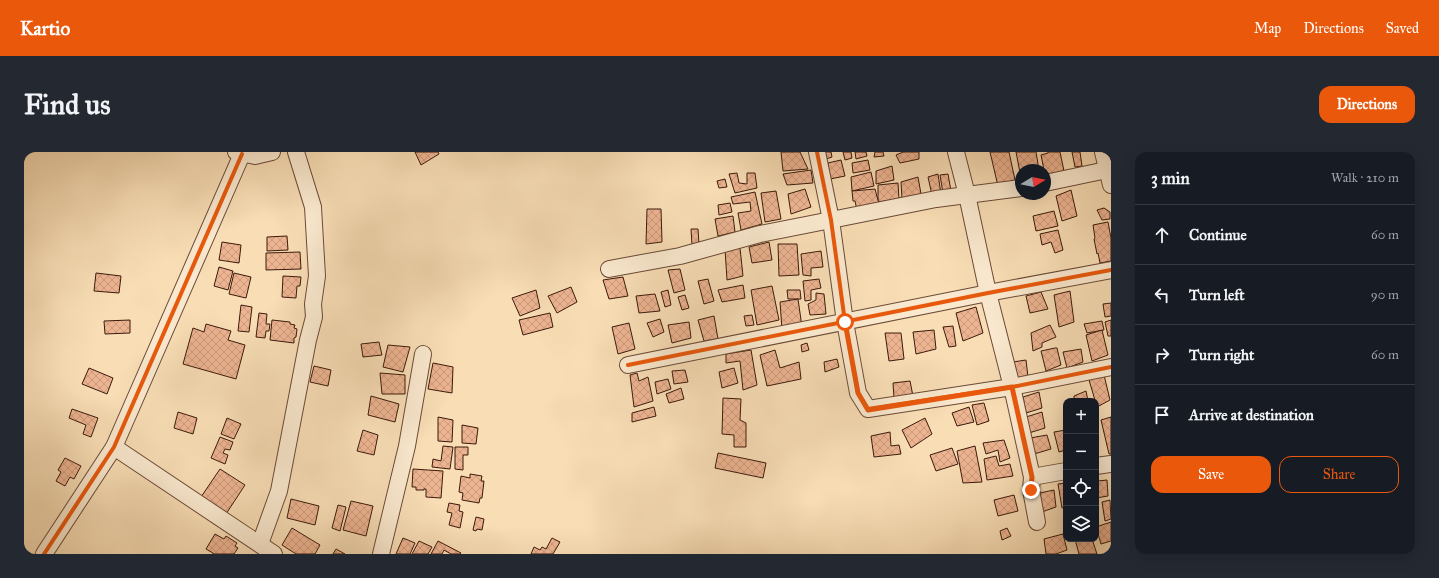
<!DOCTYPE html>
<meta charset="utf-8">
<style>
:root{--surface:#171b24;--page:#242831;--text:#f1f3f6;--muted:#9ea1a6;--line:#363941;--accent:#ea580c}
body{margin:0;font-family:"IM FELL Great Primer",serif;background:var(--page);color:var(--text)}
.controls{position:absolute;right:12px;bottom:12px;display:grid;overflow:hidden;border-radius:8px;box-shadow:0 4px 16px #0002}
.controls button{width:36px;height:36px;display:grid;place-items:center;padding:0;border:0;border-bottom:1px solid var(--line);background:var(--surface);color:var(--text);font:20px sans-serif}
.compass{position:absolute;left:991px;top:12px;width:36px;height:36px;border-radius:50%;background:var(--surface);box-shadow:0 4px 16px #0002;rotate:80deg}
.stop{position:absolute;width:12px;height:12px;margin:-9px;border:3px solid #ea580c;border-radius:50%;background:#fff}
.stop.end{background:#ea580c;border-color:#fff;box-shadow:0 1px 4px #0008}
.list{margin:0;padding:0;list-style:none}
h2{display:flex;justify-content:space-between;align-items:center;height:52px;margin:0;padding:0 16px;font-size:17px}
h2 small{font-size:13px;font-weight:400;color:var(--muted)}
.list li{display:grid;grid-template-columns:26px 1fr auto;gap:12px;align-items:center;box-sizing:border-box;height:60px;padding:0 16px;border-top:1px solid var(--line)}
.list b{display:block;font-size:15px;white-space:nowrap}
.list em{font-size:13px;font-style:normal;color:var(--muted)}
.actions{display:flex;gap:8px;padding:12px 16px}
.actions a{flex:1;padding:9px 0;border:1px solid var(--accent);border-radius:12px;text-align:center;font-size:14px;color:var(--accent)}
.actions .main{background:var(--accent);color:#fff}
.icon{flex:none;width:22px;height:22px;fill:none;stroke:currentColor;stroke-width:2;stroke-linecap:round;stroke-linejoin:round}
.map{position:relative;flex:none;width:1087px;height:402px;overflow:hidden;border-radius:12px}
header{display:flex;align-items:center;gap:24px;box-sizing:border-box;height:56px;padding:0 20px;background:var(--accent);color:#fff}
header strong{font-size:19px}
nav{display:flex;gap:22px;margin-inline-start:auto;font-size:14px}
.intro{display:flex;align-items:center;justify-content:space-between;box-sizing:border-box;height:96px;padding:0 24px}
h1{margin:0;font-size:28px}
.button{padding:10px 18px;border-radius:12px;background:var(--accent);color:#fff;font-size:14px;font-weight:700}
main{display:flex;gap:24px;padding:0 24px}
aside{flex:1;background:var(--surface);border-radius:12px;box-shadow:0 4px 16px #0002}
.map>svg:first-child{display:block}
</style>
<header>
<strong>Kartio</strong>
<nav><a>Map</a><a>Directions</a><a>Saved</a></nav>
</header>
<div class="intro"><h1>Find us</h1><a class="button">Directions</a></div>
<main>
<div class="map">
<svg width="1087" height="402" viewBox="0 0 1087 402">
<defs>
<pattern id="building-cross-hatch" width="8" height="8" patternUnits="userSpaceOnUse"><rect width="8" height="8" fill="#edb491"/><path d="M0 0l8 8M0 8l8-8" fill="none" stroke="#cc9a7c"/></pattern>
</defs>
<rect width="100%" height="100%" fill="#f8ddb5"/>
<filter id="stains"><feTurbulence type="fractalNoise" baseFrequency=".005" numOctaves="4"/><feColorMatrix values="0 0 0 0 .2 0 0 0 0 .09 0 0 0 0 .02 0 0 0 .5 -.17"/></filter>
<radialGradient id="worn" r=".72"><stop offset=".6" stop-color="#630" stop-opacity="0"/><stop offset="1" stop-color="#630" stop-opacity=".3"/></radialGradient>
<g fill="url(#building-cross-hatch)" stroke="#3c1a0b">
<path d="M391,0H414L415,2L397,13Z"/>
<path d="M757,0H776L784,17L759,19Z"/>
<path d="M798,0H807L808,5L799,8Z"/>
<path d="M819,0H827L828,6L821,8Z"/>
<path d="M831,0H842L843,4L832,7Z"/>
<path d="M851,0H859L860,4L850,5Z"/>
<path d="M879,0H895V7L876,11L872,3Z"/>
<path d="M966,0H985L991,28L974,34Z"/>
<path d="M992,0H1012L1015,18H997V26Z"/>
<path d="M1024,0H1036L1040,19L1021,23V18H1020L1017,3L1024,1Z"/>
<path d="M1048,0H1056L1058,14L1051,15Z"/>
<path d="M817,8L821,24L806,27L804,11Z"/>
<path d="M844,8L846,18L829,21L828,11Z"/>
<path d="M868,14L870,28L852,32V19Z"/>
<path d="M787,18L789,31L763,33L759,22Z"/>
<path d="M847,20L850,34L828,39L827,25Z"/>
<path d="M713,21L715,31L723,32V21H731L733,36L711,41L705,22Z"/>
<path d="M914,22L917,42L908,43L904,25Z"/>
<path d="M924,22L927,39L919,41L916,23Z"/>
<path d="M894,25L897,42L878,47L877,30Z"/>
<path d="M701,27L703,35L695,36L693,29Z"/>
<path d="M874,31L875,47L854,50V33Z"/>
<path d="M781,37L787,55L767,62L764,42Z"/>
<path d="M851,37L855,52L833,58L831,49H829L828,39Z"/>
<path d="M1047,38L1053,64L1038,69L1032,44Z"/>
<path d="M752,39L757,67L741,70L737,41Z"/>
<path d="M731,40L738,72L717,78L714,61L727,59L726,50L709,52L707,45Z"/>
<path d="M706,51L708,60L695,63L694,53Z"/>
<path d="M1080,56L1086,60V67L1078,68L1073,58Z"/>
<path d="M623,57H637L638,90L622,92Z"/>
<path d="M1030,59L1034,74L1012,79L1009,64Z"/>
<path d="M709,64L711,80L694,84L691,67Z"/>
<path d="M1084,70L1087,86V109L1076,111L1074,101L1073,102L1070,87L1071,86L1069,73Z"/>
<path d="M667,77H674L675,92L668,93Z"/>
<path d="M1034,78L1039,98L1031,101L1027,90L1018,93L1016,82Z"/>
<path d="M263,84L264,98L243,99V85Z"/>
<path d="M198,90L217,93L215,111L195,108Z"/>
<path d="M745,90L748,108L728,111L725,95Z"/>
<path d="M754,92H773L775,123L755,124Z"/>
<path d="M716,96L719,124L703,128L701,97Z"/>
<path d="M797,99L799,115L787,116V124L779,123L777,102Z"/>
<path d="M276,100L277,117L242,118V101Z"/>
<path d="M195,115L209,119L204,138L190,134Z"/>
<path d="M656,117L661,138L650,141L644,118Z"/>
<path d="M72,121L97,124L95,141L70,139Z"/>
<path d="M210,121L227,125L222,146L205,142Z"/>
<path d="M259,124L277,125L276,134H273L272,146L258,145Z"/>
<path d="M599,125L604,144L585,147L579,128Z"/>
<path d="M684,127L690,149L680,152L674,129Z"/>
<path d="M795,127L797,136L787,138V148L781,149L779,129Z"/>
<path d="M719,133L721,146L698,150L694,138Z"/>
<path d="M748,134L755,168L733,173L727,138Z"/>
<path d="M547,135L553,150L533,161L524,144Z"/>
<path d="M512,138L516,156L496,164L488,146Z"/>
<path d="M644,138L647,153L641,155L637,140Z"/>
<path d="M763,138H776L777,147H764Z"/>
<path d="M1046,139L1050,170L1035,175L1030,143Z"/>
<path d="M1017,140L1024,157L1006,161L1002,144Z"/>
<path d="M792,141L800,142L802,162L786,163L784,152L792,148Z"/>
<path d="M631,142L636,159L615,161L612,144Z"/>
<path d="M661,143L665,156L658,158L654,145Z"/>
<path d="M774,147L778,175L758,178L756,150Z"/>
<path d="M1087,151V164L1081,165L1079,152Z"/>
<path d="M217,153L228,155L225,180L214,179Z"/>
<path d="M952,155L959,181L939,189L932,161Z"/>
<path d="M235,161L243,162L242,172H246L245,179H242L241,186L232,185Z"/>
<path d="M526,161L529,175L499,183L495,168Z"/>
<path d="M728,163L730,173L722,174L720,164Z"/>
<path d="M690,164L694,187L680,189L674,168Z"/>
<path d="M636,167L640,180L629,185L623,171Z"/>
<path d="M106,168V181L81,182L80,169Z"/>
<path d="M248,168L266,170V172L271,173L270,176L273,177L272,185L270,186V191L246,188Z"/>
<path d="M1087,168V184H1084L1081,170Z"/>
<path d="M1078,169L1080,178L1063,181L1060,172Z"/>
<path d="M665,170L667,186L648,191L644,173Z"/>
<path d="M605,171L611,197L594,202L588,175Z"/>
<path d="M182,172L207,179L204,188L221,193L212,227L159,212L169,176L180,180Z"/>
<path d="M1026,173L1032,185L1018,191V195L1009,199L1007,181Z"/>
<path d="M929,174L932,194L925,195L919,175Z"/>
<path d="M910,178L912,197L892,202L889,180Z"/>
<path d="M1078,178L1084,203L1068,209L1062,183Z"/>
<path d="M861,181H877L880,207L865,209Z"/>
<path d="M355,190L358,203L339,205L337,192Z"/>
<path d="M783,191L785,198L778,200L777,193Z"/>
<path d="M364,193L386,195L379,220L359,215Z"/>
<path d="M1031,196H1033L1037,213L1022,219L1017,199Z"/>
<path d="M1057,197L1059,210L1043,216L1039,200Z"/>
<path d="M727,198L733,233L719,238L716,209L702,211V202Z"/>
<path d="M751,198L756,216L775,210L777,227L743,234L736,203Z"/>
<path d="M813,207L815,215L801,220L800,210Z"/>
<path d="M1002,208L1004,225L991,227L989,210Z"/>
<path d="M409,211L429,215L428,241L404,237Z"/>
<path d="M290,214L307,218L304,234L286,230Z"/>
<path d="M65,216L89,226L83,242L58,232Z"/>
<path d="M710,216L714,231L698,236L695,220Z"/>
<path d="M661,218L664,230L650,232L648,219Z"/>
<path d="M356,221L381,223V242H358Z"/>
<path d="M613,221L615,229L624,225L629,249L610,255L606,223Z"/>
<path d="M1080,223L1086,248L1073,255L1065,228Z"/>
<path d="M644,227L647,237L633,242L631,230Z"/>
<path d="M886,229L889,244L870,246L869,231Z"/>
<path d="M657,236L660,247L645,251L642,242Z"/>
<path d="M1062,239L1064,249H1050V244Z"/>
<path d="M1015,240L1018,256L1002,261L999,245Z"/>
<path d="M347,244L375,252L371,270L344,263Z"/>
<path d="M699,246L717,247L716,268L722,271V295H710V283L698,282Z"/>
<path d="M960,251L965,269L953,273L948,253Z"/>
<path d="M630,255L632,264L608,270V261Z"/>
<path d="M945,255L950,270L933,274L928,261Z"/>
<path d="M48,257L74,266L67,285L59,282L62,273L45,266Z"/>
<path d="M154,260L173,266L169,282L150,276Z"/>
<path d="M1018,260L1021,276L1005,281L1002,265Z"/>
<path d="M414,265L429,268L428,290L414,289Z"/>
<path d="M1087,265V302H1085L1077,268Z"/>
<path d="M203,266L217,272L210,287L197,282Z"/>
<path d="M901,266L908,282L887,296L878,278Z"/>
<path d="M438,273L454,276L452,292L438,291Z"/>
<path d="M339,278L354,283L350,303L333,299Z"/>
<path d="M1042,278V298L1035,300L1030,280Z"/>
<path d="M866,280L867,294L875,293L877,302L850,305L847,284Z"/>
<path d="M1023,283L1027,297L1010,302L1006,286Z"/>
<path d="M196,285L209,290L206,298L201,297L199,301L204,303L201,312L187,306Z"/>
<path d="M980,288L986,306L976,310L974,298L962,302L959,291Z"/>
<path d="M419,294L429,295L426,317L408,315L409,307L417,309Z"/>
<path d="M951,294L958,330L939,331L933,299Z"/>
<path d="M431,295H444V303H439V318L431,317Z"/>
<path d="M928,296L934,312L912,319L906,303Z"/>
<path d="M694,301L742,311L739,326L691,316Z"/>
<path d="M972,304L975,314L986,312L989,324L963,328L960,307Z"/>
<path d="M41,306L57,314L50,327L46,325L41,334L32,329L37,320L34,318Z"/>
<path d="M196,317L221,333L202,362L177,345Z"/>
<path d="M389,317L419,319L417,346L402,345V337H400V338H392V335H388Z"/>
<path d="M446,322L458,324L457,329H460L458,346H456L455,351L438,348L439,341L435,340L437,324L446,326Z"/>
<path d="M1072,324L1074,329L1083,328L1084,344L1072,346Z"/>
<path d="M1042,331V355L1038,356L1034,332Z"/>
<path d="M1030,338L1032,355L1015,361L1011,342Z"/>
<path d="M990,343L994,359L974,364L970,348Z"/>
<path d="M267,347L295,354L291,373L263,366Z"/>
<path d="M1086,348L1087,367L1081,369L1078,350Z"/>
<path d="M327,349L349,354L342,384L319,378Z"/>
<path d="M425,351L436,353L435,359L439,360L436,376L425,373L428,361L423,360Z"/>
<path d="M314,353L322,355L316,379L308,376Z"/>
<path d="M452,365L460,367L458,378L453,377L452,379L449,378Z"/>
<path d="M1087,370V389L1077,392L1072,375Z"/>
<path d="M268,376L296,393L291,402H272L258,393Z"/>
<path d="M983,376L987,384L978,388L976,379Z"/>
<path d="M191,382L200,387L202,384L213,391L211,394L214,396L210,402H189V401L182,397Z"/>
<path d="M1039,382L1043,398L1032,402H1022L1020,387Z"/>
<path d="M379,386L391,391L386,402H372Z"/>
<path d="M528,386L536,390L529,402H507L510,395L516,398L518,395L522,397Z"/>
<path d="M1051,387H1068L1073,402H1055Z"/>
<path d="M395,389L408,395L404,402H388Z"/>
<path d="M414,389L437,401L436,402H427L420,398L418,402H407Z"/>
<path d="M312,397L321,402H309Z"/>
</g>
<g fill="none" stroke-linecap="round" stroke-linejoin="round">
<g stroke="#6b4b36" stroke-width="18">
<g id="minor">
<path d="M212,0L231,4L248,0"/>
<path d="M793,0L807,68L821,170L834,241L844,257L988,235L1087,215"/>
<path d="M932,0L943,43L964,141L988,235L1008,325L1007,338L1013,370"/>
<path d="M1079,0L1087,33"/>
<path d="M1021,31L1087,17"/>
<path d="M585,117L656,104L736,82L807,68L912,47L997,36"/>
<path d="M604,213L964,141L1087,118"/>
<path d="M90,295L250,402"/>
<path d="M1072,314L1087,312"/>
<path d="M1008,325L1042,319"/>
<path d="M236,392L255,339L284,188L290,165L289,152L293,124L289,55L272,0"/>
<path d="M20,402L90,295L218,2"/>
<path d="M357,402L383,294L399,202"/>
</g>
</g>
<use href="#minor" stroke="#fae9cf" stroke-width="16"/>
<g stroke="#fae9cf" stroke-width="6">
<g id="cycleway">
<path d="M793,0L807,68L821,170L834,241L844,257L988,235L1087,215"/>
<path d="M604,213L964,141L1087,118"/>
<path d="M20,402L90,295L218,2"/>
</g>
</g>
<use href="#cycleway" stroke="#e8590c" stroke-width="4"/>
</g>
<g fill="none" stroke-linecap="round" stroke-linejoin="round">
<path stroke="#ea580c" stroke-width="5" d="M821,170L834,241L844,258L988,235L1008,325L1007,338"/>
</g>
<rect width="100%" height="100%" filter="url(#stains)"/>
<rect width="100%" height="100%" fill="url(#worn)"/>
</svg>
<div class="controls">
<button>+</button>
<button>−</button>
<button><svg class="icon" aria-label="locate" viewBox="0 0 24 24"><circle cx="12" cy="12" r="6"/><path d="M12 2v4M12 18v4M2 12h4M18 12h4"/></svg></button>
<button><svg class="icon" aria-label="layers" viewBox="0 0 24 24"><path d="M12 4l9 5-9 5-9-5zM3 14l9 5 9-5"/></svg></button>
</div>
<svg class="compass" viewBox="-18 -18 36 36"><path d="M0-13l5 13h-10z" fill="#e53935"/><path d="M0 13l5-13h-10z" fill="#9ea1a6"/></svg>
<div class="stop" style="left:821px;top:170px"></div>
<div class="stop end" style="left:1007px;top:338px"></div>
</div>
<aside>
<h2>3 min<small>Walk · 210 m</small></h2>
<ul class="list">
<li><svg class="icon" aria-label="ahead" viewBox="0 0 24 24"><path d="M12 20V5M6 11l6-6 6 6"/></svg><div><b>Continue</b></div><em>60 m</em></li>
<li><svg class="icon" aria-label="left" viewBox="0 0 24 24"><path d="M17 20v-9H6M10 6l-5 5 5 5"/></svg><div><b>Turn left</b></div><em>90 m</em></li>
<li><svg class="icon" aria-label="right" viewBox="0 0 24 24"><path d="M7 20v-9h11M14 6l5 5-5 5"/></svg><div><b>Turn right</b></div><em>60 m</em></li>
<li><svg class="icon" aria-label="arrive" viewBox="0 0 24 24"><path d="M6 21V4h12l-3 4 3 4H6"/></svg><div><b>Arrive at destination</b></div></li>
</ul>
<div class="actions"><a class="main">Save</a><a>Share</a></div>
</aside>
</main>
